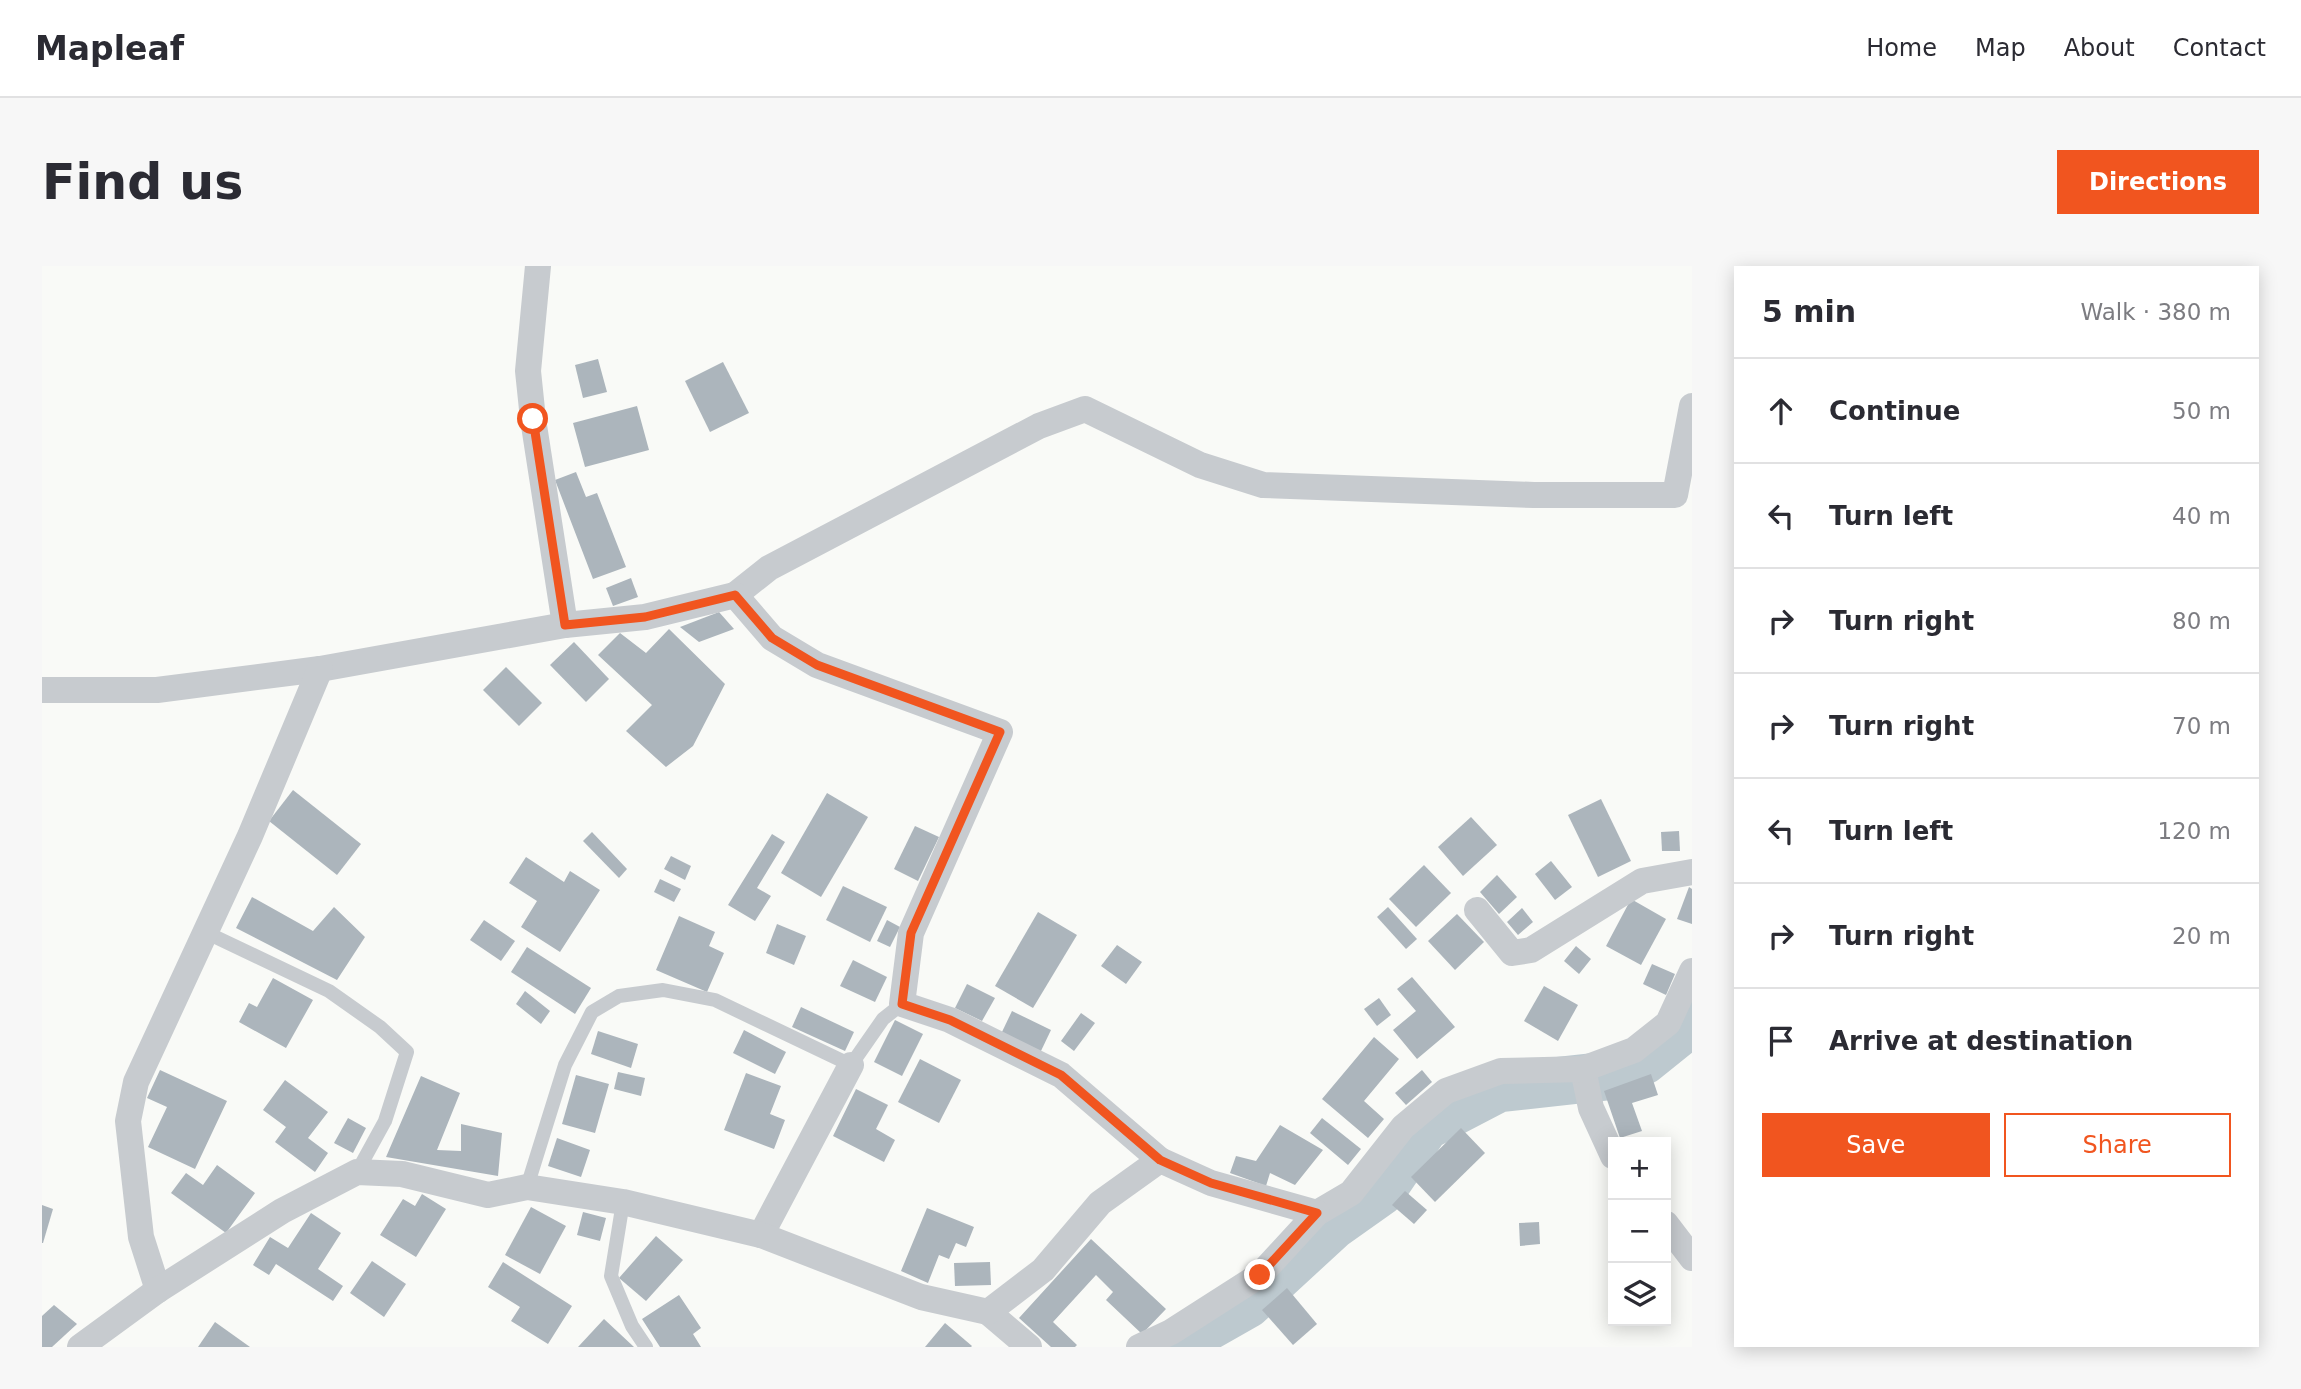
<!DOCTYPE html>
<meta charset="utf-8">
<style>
:root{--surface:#fff;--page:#f7f7f7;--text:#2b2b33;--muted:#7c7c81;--line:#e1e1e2;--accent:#f1551f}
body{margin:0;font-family:"DejaVu Sans",sans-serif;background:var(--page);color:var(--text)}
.controls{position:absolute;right:21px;bottom:21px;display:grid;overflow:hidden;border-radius:0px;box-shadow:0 4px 18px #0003}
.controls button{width:63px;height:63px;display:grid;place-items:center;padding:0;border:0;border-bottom:2px solid var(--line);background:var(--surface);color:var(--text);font:35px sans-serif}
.stop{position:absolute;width:21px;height:21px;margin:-16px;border:5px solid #f1551f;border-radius:50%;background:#fff}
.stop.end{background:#f1551f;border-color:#fff;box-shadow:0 2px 7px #0008}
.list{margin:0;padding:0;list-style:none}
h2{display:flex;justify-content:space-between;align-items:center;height:91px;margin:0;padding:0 28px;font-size:30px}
h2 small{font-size:23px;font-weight:400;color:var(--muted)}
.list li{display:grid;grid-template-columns:46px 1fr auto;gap:21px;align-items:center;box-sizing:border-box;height:105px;padding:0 28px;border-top:2px solid var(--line)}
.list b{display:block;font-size:26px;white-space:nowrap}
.list em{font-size:23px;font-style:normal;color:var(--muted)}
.actions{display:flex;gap:14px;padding:21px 28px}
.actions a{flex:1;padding:16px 0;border:2px solid var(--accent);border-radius:0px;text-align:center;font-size:24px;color:var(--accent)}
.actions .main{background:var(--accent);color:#fff}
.icon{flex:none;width:38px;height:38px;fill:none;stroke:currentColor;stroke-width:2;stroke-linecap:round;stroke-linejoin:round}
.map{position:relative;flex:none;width:1650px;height:1081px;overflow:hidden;border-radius:0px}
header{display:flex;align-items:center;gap:42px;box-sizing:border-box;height:98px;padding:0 35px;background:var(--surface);border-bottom:2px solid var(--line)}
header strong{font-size:33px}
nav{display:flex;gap:38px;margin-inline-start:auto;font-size:24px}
.intro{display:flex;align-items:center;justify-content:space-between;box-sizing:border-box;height:168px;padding:0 42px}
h1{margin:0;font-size:49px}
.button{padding:18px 32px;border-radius:0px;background:var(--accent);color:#fff;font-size:24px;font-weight:700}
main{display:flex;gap:42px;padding:0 42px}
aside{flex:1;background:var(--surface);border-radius:0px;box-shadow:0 4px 18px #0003}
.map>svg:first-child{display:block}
</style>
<header>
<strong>Mapleaf</strong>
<nav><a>Home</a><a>Map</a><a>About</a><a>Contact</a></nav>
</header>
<div class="intro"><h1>Find us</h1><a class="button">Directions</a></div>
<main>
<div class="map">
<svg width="1650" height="1081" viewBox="0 0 1650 1081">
<rect width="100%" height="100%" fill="#f9faf7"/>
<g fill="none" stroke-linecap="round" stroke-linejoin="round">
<path stroke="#bdc9cf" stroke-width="49" d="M1129,1081L1205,1038L1291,959L1339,925L1383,860L1456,822L1565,810L1602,794L1638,765L1650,742"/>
</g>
<g fill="#acb5bc">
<path d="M556,93L565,126L541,132L533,99Z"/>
<path d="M681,96L707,147L668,166L643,115Z"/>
<path d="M595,140L607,184L543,201L531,157Z"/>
<path d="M534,206L544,231L555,227L584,301L551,313L513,214Z"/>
<path d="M589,312L596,331L571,340L564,322Z"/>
<path d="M677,346L692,363L657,376L638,361Z"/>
<path d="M627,363L683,418L651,480L624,501L584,465L610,439L556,389L578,367L604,387Z"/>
<path d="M532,376L567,413L544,436L508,399Z"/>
<path d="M464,401L500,437L477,460L441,424Z"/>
<path d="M251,524L319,578L295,609L227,555Z"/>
<path d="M785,527L826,551L779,631L739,607Z"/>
<path d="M1559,533L1589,595L1556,611L1526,549Z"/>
<path d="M1429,551L1455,579L1421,610L1396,581Z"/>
<path d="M873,560L897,571L876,615L852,603Z"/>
<path d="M1637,565L1638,585H1620L1619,566Z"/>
<path d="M550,566L585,603L577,612L541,575Z"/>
<path d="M730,568L743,576L715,622L729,630L713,655L686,639Z"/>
<path d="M629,590L649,600L643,614L622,603Z"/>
<path d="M484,591L522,616L528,605L558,624L518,686L479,661L495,635L467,617Z"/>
<path d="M1509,595L1530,621L1513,634L1493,608Z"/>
<path d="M1382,599L1409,627L1374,661L1347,633Z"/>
<path d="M1455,609L1475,631L1457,648L1438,626Z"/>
<path d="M618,613L639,623L632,636L612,626Z"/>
<path d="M801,620L845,641L828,676L784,654Z"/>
<path d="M1647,621L1650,623V658L1635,653Z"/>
<path d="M210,631L271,665L292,641L323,671L295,714L194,662Z"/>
<path d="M1589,633L1624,653L1599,699L1564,680Z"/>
<path d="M1346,641L1375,673L1364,683L1335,651Z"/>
<path d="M1480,642L1491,656L1476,669L1465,656Z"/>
<path d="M996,646L1035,669L991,742L953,720Z"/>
<path d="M1415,648L1442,676L1413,704L1386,675Z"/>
<path d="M637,650L673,666L667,680L682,687L665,726L614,704Z"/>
<path d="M442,654L473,675L459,695L428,674Z"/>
<path d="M845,654L858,661L848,681L835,675Z"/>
<path d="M735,658L764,670L752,699L724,687Z"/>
<path d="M1075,679L1100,696L1084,718L1059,700Z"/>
<path d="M1534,680L1549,693L1537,708L1522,695Z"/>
<path d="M485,681L549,722L533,748L469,706Z"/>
<path d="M811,694L845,711L833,736L798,720Z"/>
<path d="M1610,698L1633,708L1624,729L1601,718Z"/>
<path d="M1370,711L1413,761L1375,793L1351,764L1374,745L1355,723Z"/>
<path d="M231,712L271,734L244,782L197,756L207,737L215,741Z"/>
<path d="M925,718L953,732L940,755L913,742Z"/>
<path d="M1502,720L1536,739L1516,775L1482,755Z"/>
<path d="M483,725L508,745L499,758L474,738Z"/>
<path d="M1337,732L1349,749L1335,760L1322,743Z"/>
<path d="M759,741L812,766L803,785L750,761Z"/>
<path d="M970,745L1009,764L998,787L959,768Z"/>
<path d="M1039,747L1053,757L1032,785L1019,775Z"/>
<path d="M853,754L881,768L860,810L832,796Z"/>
<path d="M702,764L744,786L733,808L691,787Z"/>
<path d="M556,765L596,778L589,802L549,788Z"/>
<path d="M1332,771L1357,793L1322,835L1342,853L1326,872L1280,833Z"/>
<path d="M878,793L919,814L897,857L856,836Z"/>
<path d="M118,804L185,835L153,903L106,881L125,841L105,832Z"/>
<path d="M1380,804L1390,816L1364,839L1353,827Z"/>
<path d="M576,806L603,812L599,830L572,823Z"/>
<path d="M704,807L739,820L728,848L743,854L732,883L682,864Z"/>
<path d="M1609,808L1616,829L1590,837L1600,865L1578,872L1562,825Z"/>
<path d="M534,809L567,818L553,867L520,858Z"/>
<path d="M379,810L418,827L395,884L419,885V858L460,867L456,910L344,891Z"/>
<path d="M243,814L286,846L266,872L286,887L273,906L233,876L244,861L221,844Z"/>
<path d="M814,823L846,839L834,863L853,874L842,896L791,870Z"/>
<path d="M306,852L324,862L311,887L292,877Z"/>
<path d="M1280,852L1319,883L1306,899L1268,867Z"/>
<path d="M1238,859L1281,884L1253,919L1228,907L1224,920L1188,907L1194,890L1214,895Z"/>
<path d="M1419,862L1443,887L1393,936L1369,911Z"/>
<path d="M515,872L548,884L539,911L506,900Z"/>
<path d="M175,899L213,927L184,967L129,927L144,907L161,919Z"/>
<path d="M1363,925L1385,944L1372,958L1350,939Z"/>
<path d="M380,928L404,943L374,991L338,969L361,933L373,940Z"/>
<path d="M0,939L11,943L1,977H0Z"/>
<path d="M489,941L524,960L498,1008L463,989Z"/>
<path d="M885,942L932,961L924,981L914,977L907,993L897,989L886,1017L859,1005Z"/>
<path d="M541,946L564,952L558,975L535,969Z"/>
<path d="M269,947L299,967L276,1003L301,1020L291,1035L234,998L227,1009L211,999L228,971L246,982Z"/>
<path d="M1497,956L1498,978L1478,980L1477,957Z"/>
<path d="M614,970L641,994L604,1035L577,1012Z"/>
<path d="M1049,973L1124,1043L1100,1068L1064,1034L1071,1026L1054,1009L1011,1056L1035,1079L1033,1081H1009L977,1052Z"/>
<path d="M330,995L364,1018L342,1051L308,1027Z"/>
<path d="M461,996L530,1040L506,1078L469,1055L478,1041L446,1021Z"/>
<path d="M948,996L949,1019L913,1020L912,997Z"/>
<path d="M1245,1022L1275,1058L1251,1079L1220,1044Z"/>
<path d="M637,1029L659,1062L651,1068L659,1081H618L600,1053Z"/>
<path d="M12,1039L35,1058L10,1081H0V1050Z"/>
<path d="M562,1053L592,1081H536Z"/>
<path d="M173,1056L208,1081H156Z"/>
<path d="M903,1057L930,1080L929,1081H883Z"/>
</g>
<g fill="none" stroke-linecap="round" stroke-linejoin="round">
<g stroke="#c7cbcf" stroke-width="14">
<path d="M163,666L287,725L338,761L365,786L343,855L315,906"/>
<path d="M485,921L523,799L550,746L577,730L621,724L673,734L809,799L841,753L860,738"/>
<path d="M581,936L569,1010L590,1060L604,1081"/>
</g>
<g stroke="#c7cbcf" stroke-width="26">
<path d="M693,329L727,302L997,160L1043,143L1158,199L1221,219L1492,229H1633L1650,140"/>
<path d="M523,359L603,351L693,329L730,372L775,399L958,466L869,667L860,738L908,754L1019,809L1118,894"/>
<path d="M0,424H115L278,403L523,359L491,153L486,105L496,0"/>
<path d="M1435,644L1470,687L1489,684L1600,615L1650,606"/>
<path d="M1541,803L1549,842L1571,890"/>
<path d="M1624,958L1650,992"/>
<path d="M719,969L809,799"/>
<path d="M116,1024L99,971L86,855L94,816L208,570L278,403"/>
<path d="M946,1046L987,1081"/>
<path d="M38,1081L116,1024L240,945L315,906L360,908L446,929L485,921L581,936L719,969L879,1031L946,1046L1001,1004L1058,937L1118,894L1169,917L1275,947L1309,927L1361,861L1404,825L1459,805L1541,803L1592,784L1626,757L1650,705"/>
<path d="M1097,1081L1129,1066L1218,1009L1275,947"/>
</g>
</g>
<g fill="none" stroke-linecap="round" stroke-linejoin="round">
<path stroke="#f1551f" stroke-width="9" d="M491,153L523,359L603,351L693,329L730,372L775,399L958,466L869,667L860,738L908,754L1019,809L1118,894L1169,917L1275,947L1218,1009"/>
</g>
</svg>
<div class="controls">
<button>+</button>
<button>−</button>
<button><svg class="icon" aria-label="layers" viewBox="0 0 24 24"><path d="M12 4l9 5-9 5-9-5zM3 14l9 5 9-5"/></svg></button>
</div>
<div class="stop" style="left:491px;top:153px"></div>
<div class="stop end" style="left:1218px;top:1009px"></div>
</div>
<aside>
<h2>5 min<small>Walk · 380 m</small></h2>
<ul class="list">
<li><svg class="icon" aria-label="ahead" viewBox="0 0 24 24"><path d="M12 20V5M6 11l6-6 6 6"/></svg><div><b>Continue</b></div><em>50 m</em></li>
<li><svg class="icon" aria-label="left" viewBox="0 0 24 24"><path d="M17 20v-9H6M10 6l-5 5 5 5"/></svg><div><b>Turn left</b></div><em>40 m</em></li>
<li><svg class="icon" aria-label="right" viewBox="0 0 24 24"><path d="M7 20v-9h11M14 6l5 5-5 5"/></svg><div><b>Turn right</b></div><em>80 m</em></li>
<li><svg class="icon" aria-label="right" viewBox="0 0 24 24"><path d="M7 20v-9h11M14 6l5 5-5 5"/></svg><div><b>Turn right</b></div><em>70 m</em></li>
<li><svg class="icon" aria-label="left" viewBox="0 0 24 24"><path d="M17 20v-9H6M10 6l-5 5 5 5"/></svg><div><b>Turn left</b></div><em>120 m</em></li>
<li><svg class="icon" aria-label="right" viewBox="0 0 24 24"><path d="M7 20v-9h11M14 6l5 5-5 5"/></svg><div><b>Turn right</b></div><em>20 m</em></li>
<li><svg class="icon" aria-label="arrive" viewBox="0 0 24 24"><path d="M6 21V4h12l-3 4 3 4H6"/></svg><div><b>Arrive at destination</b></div></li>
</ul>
<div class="actions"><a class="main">Save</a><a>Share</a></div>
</aside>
</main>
